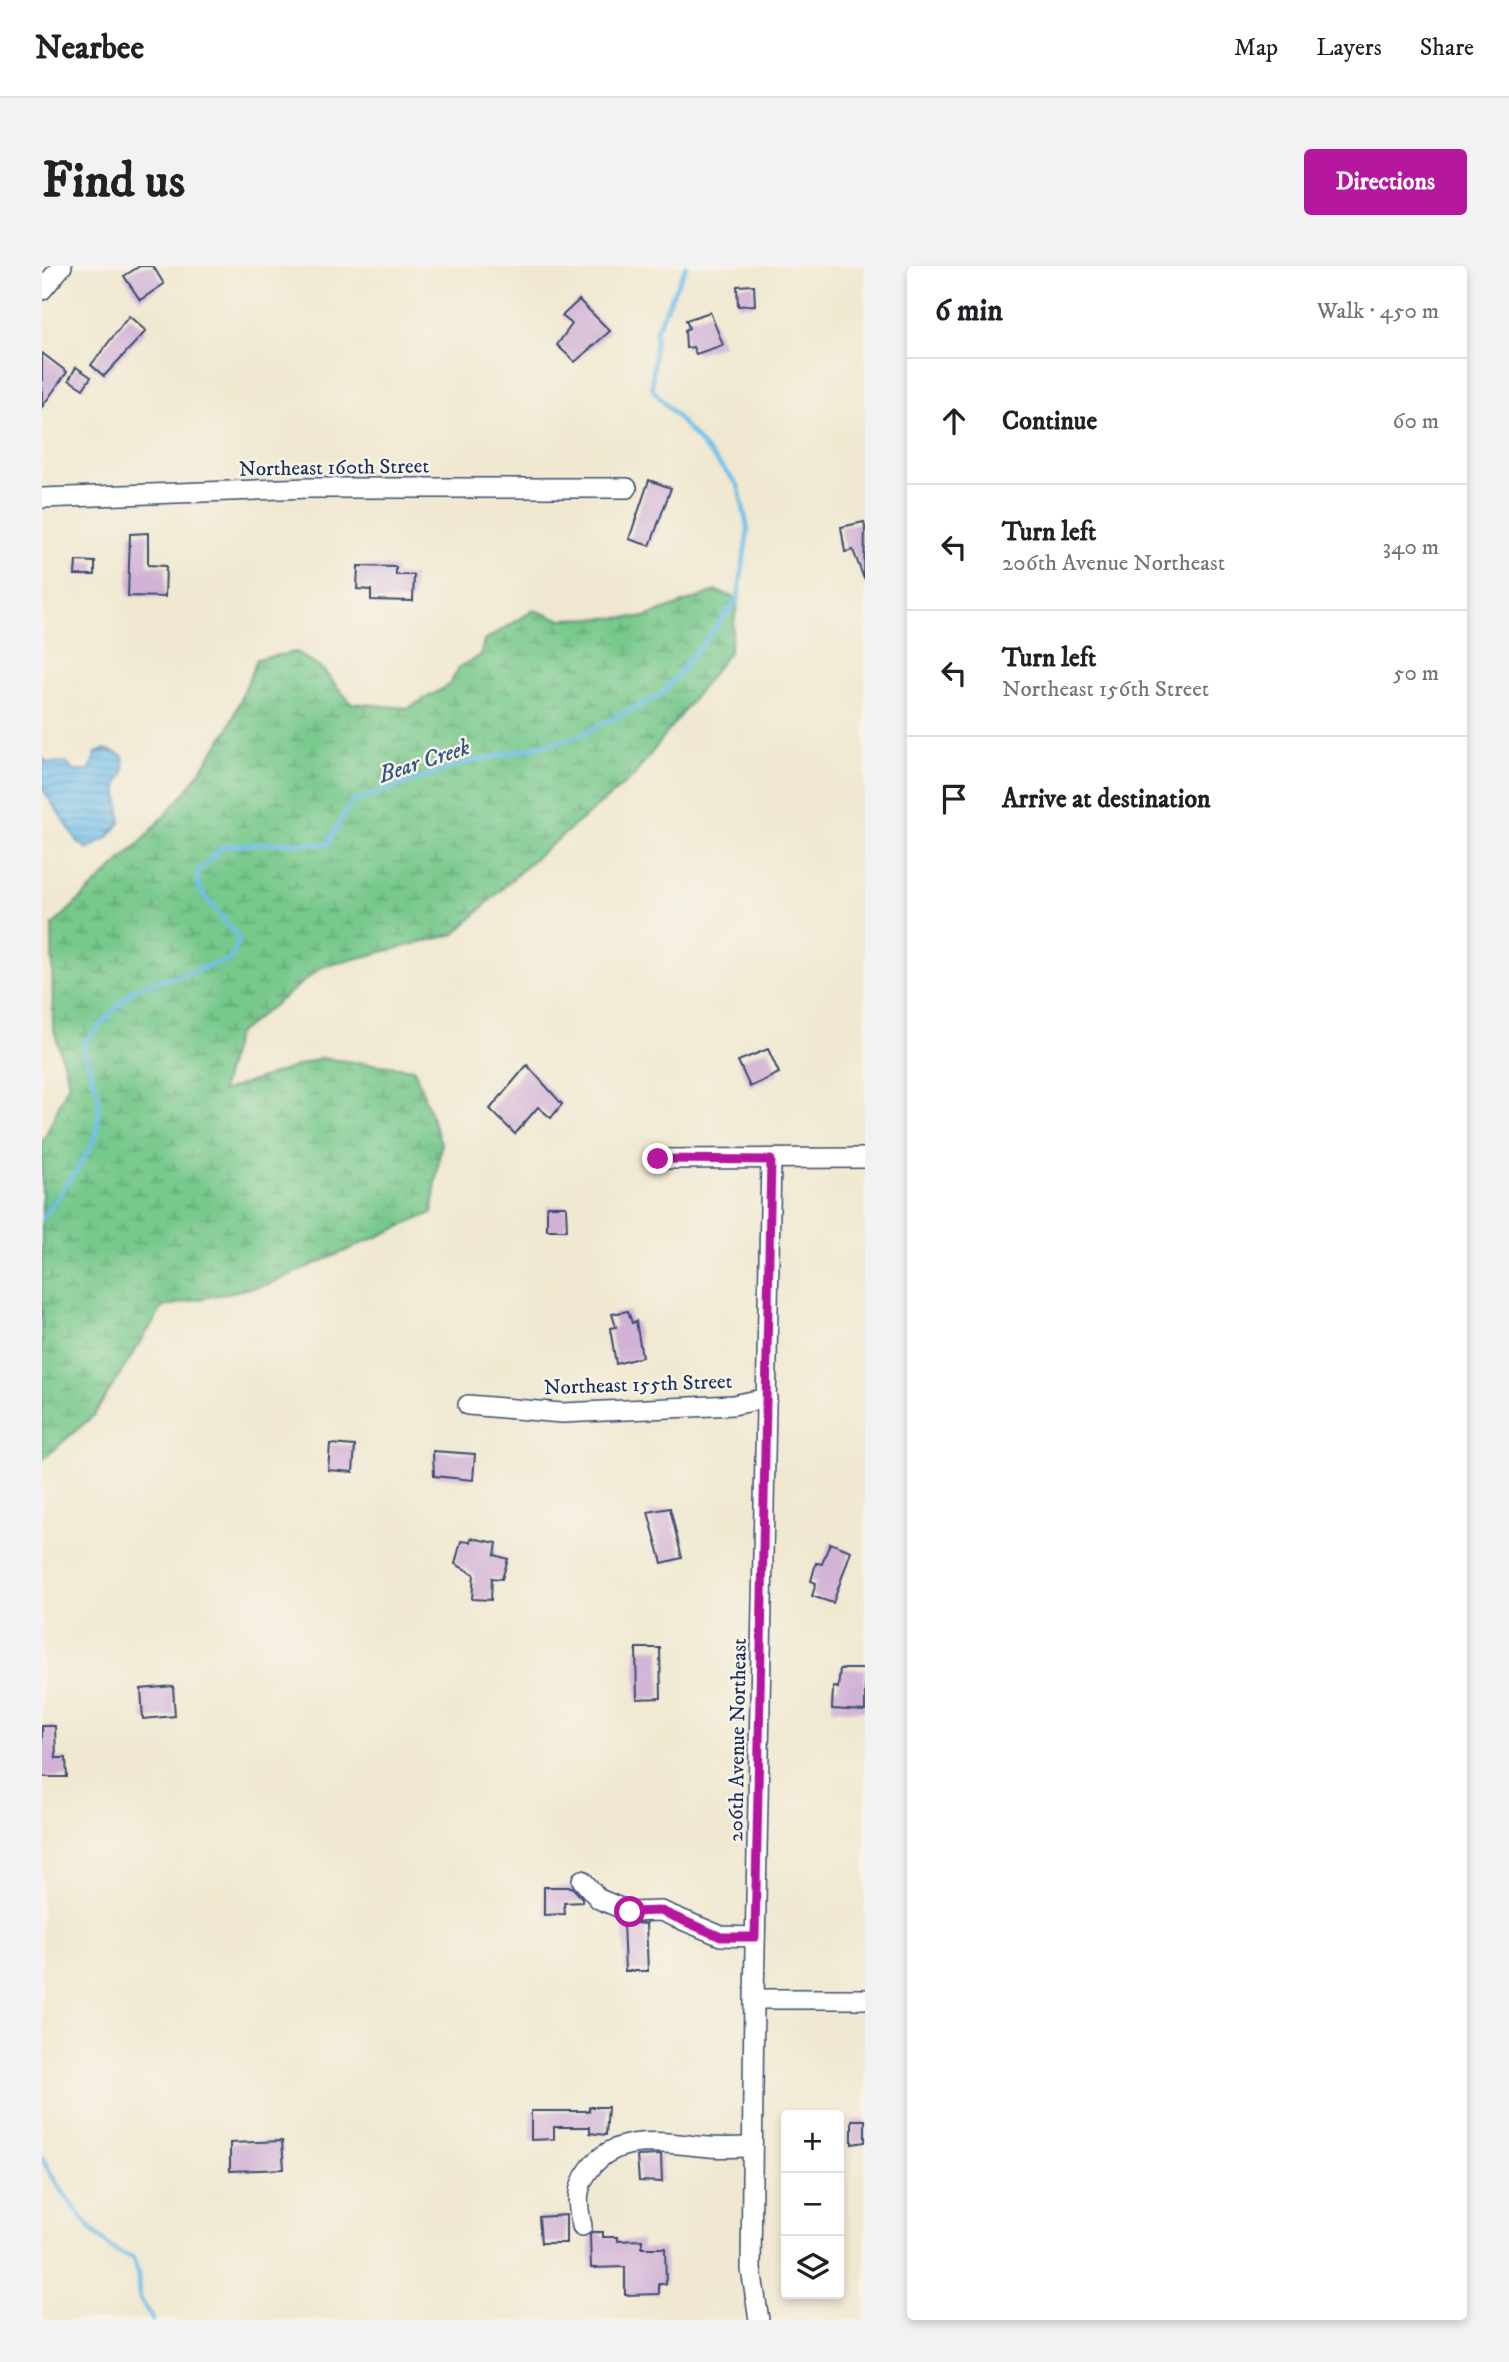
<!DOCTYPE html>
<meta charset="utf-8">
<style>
:root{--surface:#fff;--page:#f2f2f2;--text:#202124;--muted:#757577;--line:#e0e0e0;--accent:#b5179e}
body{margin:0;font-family:"IM FELL DW Pica",serif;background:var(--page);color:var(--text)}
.controls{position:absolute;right:21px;bottom:21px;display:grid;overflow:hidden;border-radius:7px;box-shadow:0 4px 10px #0003}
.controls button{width:63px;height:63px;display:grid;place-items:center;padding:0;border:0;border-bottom:2px solid var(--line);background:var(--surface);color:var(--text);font:35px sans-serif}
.stop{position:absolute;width:21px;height:21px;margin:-16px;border:5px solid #b5179e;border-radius:50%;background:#fff}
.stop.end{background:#b5179e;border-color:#fff;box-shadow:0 2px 7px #0008}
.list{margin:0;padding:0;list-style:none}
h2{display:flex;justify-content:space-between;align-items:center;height:91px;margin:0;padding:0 28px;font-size:30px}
h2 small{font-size:23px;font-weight:400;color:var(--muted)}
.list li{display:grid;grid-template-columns:46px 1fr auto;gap:21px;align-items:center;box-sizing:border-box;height:126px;padding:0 28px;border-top:2px solid var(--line)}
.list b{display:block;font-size:26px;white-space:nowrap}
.list p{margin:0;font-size:23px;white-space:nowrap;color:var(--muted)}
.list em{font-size:23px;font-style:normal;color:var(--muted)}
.icon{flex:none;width:38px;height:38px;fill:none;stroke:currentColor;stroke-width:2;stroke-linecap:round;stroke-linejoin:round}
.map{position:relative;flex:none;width:823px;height:2054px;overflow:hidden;border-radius:7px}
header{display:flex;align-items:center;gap:42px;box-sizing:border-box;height:98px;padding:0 35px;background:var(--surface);border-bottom:2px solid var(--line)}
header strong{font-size:33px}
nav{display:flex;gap:38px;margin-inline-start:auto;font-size:24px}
.intro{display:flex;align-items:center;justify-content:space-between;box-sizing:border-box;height:168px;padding:0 42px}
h1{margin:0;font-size:49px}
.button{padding:18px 32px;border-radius:7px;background:var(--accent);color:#fff;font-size:24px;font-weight:700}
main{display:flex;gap:42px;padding:0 42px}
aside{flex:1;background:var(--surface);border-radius:7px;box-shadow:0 4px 10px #0003}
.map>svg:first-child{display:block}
</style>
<header>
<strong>Nearbee</strong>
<nav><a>Map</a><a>Layers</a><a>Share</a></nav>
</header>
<div class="intro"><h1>Find us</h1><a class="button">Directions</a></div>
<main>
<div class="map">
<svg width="823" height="2054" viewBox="0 0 823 2054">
<defs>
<pattern id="wetland-marsh" width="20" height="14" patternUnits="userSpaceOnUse" patternTransform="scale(1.75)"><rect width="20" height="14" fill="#76c88b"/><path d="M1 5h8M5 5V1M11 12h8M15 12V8" fill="none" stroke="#60a375"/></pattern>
<pattern id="water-rules" width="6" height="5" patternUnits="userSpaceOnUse" patternTransform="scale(1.75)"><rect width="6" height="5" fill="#71bfeb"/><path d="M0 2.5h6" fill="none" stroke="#5c9cc2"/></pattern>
</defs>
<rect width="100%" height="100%" fill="#f7f3e8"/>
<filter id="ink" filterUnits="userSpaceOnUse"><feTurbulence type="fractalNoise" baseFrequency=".0143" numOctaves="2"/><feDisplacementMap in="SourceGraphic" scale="14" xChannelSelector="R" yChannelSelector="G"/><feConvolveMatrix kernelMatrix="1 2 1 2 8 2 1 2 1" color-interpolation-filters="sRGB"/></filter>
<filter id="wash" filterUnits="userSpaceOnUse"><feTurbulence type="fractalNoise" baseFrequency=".00686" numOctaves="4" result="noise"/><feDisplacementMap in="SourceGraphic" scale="28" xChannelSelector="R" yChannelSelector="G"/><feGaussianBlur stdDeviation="1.57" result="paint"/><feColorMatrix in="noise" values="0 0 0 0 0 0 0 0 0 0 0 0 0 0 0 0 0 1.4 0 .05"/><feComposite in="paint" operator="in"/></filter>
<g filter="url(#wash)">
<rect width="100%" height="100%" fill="#f0e8d0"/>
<path fill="url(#wetland-marsh)" stroke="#487c74" stroke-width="2" d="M674,325L696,333L687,386L591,511L486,598L413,668L280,701L194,769L179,826L278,792L372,803L399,877L390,947L227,1018L121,1041L52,1149L0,1194V877L27,817L11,760L10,660L102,573L146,523L187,462L215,393L254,386L281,404L309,437L366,442L407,419L418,400L438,390L442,375L492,344L518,353L603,351Z"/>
<path fill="url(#water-rules)" stroke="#4677a4" stroke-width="2" d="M63,483L81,490L82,506L75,519L79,556L65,572L46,583L37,577L0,522V491L5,497L24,496L31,505H47L54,487Z"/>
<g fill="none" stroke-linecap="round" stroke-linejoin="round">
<g stroke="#71bfeb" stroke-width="4.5">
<path d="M0,953L39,898L55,868L57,830L40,779L92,723L189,693L197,673L157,622L156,606L181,580L242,577L286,578L308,537L417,499L534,471L620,428L696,333L706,263L696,219L610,123L614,64L644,0"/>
<path d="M0,1891C10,1915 53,1973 75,1986C80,1988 86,1990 91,1992L96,2008L97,2030L110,2054"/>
</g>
</g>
<g id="blocks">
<g fill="#d1b2d6">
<path d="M98,0H111L122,18L98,34L82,10Z"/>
<path d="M712,19L713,39L696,40L695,20Z"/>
<path d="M537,34L568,65L533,96L515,79L530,58L520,50Z"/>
<path d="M668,46L681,79L654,88L651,81L644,82L643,64L647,62L644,54Z"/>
<path d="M87,50L104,65L62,110L49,99Z"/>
<path d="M0,87L25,106L0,141Z"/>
<path d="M34,101L49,111L41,123L27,114Z"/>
<path d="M607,214L629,222L608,280L587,273Z"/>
<path d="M822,256L823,260L822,313L811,284L803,286L799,261Z"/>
<path d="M106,267V299L124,300L123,331L86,330L88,268Z"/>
<path d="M34,295L53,296V309H33Z"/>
<path d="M316,300L354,301V309H372L371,335L329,334V324L315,323Z"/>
<path d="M726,783L737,807L708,821L696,795Z"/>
<path d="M485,799L520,838L509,852L496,841L473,868L448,843Z"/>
<path d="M505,940H524L525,964H505Z"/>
<path d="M586,1045L590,1057L594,1055L600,1091L574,1098L568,1062L574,1061L570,1048Z"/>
<path d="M288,1178L313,1180L311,1206L286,1204Z"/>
<path d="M391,1185L433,1188L431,1214L392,1210Z"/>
<path d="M628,1242L640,1292L620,1297L606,1246Z"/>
<path d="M429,1272L455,1277L453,1289L466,1293L460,1313L450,1312L449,1334L430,1333L432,1308L413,1298L419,1275L428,1276Z"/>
<path d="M788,1277L809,1285L791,1337L770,1330L774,1317L769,1315L774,1297L780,1298Z"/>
<path d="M594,1382H618L619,1432L595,1433Z"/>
<path d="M798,1403H823V1445L790,1443L791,1421L796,1422Z"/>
<path d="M131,1420L133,1450L101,1453L99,1423Z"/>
<path d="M0,1460H13L14,1492H24L25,1511H0Z"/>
<path d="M502,1621H530L540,1632V1636L522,1637L523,1648L502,1649Z"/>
<path d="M581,1656L604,1658L606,1705H583Z"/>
<path d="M547,1841H566L564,1869L548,1867V1861H512V1873L489,1874V1845H547Z"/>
<path d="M810,1854H823V1876L810,1878Z"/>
<path d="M240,1875L242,1903L188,1905V1877Z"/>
<path d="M619,1889L620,1916L597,1915L595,1890Z"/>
<path d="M524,1949V1977H499L497,1951Z"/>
<path d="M550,1966H561V1971H576V1975L600,1974V1982H623L624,2018H617V2028L583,2029V2001L549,2002L548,1969Z"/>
</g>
</g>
</g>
<g filter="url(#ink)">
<use href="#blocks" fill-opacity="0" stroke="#3b4b6f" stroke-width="2"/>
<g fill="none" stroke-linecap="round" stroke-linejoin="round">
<g stroke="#3b4b6f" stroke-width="22">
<g id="minor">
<path d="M0,24L20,0"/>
<path d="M0,232L267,222H585"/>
<path d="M616,893L823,892"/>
<path d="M426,1139L520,1147L691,1139L725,1132"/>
<path d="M540,1614L557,1633L588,1646L619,1645L679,1670L713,1671"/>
<path d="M712,1733H823"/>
<path d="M540,1960C535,1938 533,1923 547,1904C575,1865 626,1878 667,1881C681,1882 696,1881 710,1881"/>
<path d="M717,2054L709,2003L712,1733L729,894"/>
</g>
</g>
<use href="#minor" stroke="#fff" stroke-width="19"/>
</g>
</g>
<g fill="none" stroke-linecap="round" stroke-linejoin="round" filter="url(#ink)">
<path stroke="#b5179e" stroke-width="9" d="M588,1646L619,1645L679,1671H713L729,894L616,893"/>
</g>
<g text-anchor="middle" stroke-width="5" stroke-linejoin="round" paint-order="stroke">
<g font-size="21" fill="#1b2f5e" stroke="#f7f3e8">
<text transform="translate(292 201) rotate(-1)" y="7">Northeast 160th Street</text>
<text transform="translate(596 1118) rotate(-2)" y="7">Northeast 155th Street</text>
<text transform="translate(695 1474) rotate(-89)" y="7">206th Avenue Northeast</text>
</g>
<g font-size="23" font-style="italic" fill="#305381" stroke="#f7f3e8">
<text transform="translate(382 494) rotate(-18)" y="8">Bear Creek</text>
</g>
</g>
</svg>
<div class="controls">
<button>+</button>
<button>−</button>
<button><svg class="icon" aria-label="layers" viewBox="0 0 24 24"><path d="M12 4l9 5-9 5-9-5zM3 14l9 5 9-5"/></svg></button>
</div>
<div class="stop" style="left:588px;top:1646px"></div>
<div class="stop end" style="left:616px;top:893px"></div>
</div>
<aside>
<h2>6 min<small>Walk · 450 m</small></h2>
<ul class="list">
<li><svg class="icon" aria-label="ahead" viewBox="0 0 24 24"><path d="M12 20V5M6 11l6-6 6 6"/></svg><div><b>Continue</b></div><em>60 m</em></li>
<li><svg class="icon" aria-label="left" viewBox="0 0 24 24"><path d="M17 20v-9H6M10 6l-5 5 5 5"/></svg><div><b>Turn left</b><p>206th Avenue Northeast</p></div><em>340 m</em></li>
<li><svg class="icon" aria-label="left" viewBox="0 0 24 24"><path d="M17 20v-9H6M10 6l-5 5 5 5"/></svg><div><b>Turn left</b><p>Northeast 156th Street</p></div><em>50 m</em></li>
<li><svg class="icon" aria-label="arrive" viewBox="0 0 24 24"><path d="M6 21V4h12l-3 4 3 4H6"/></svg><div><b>Arrive at destination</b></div></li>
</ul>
</aside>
</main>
